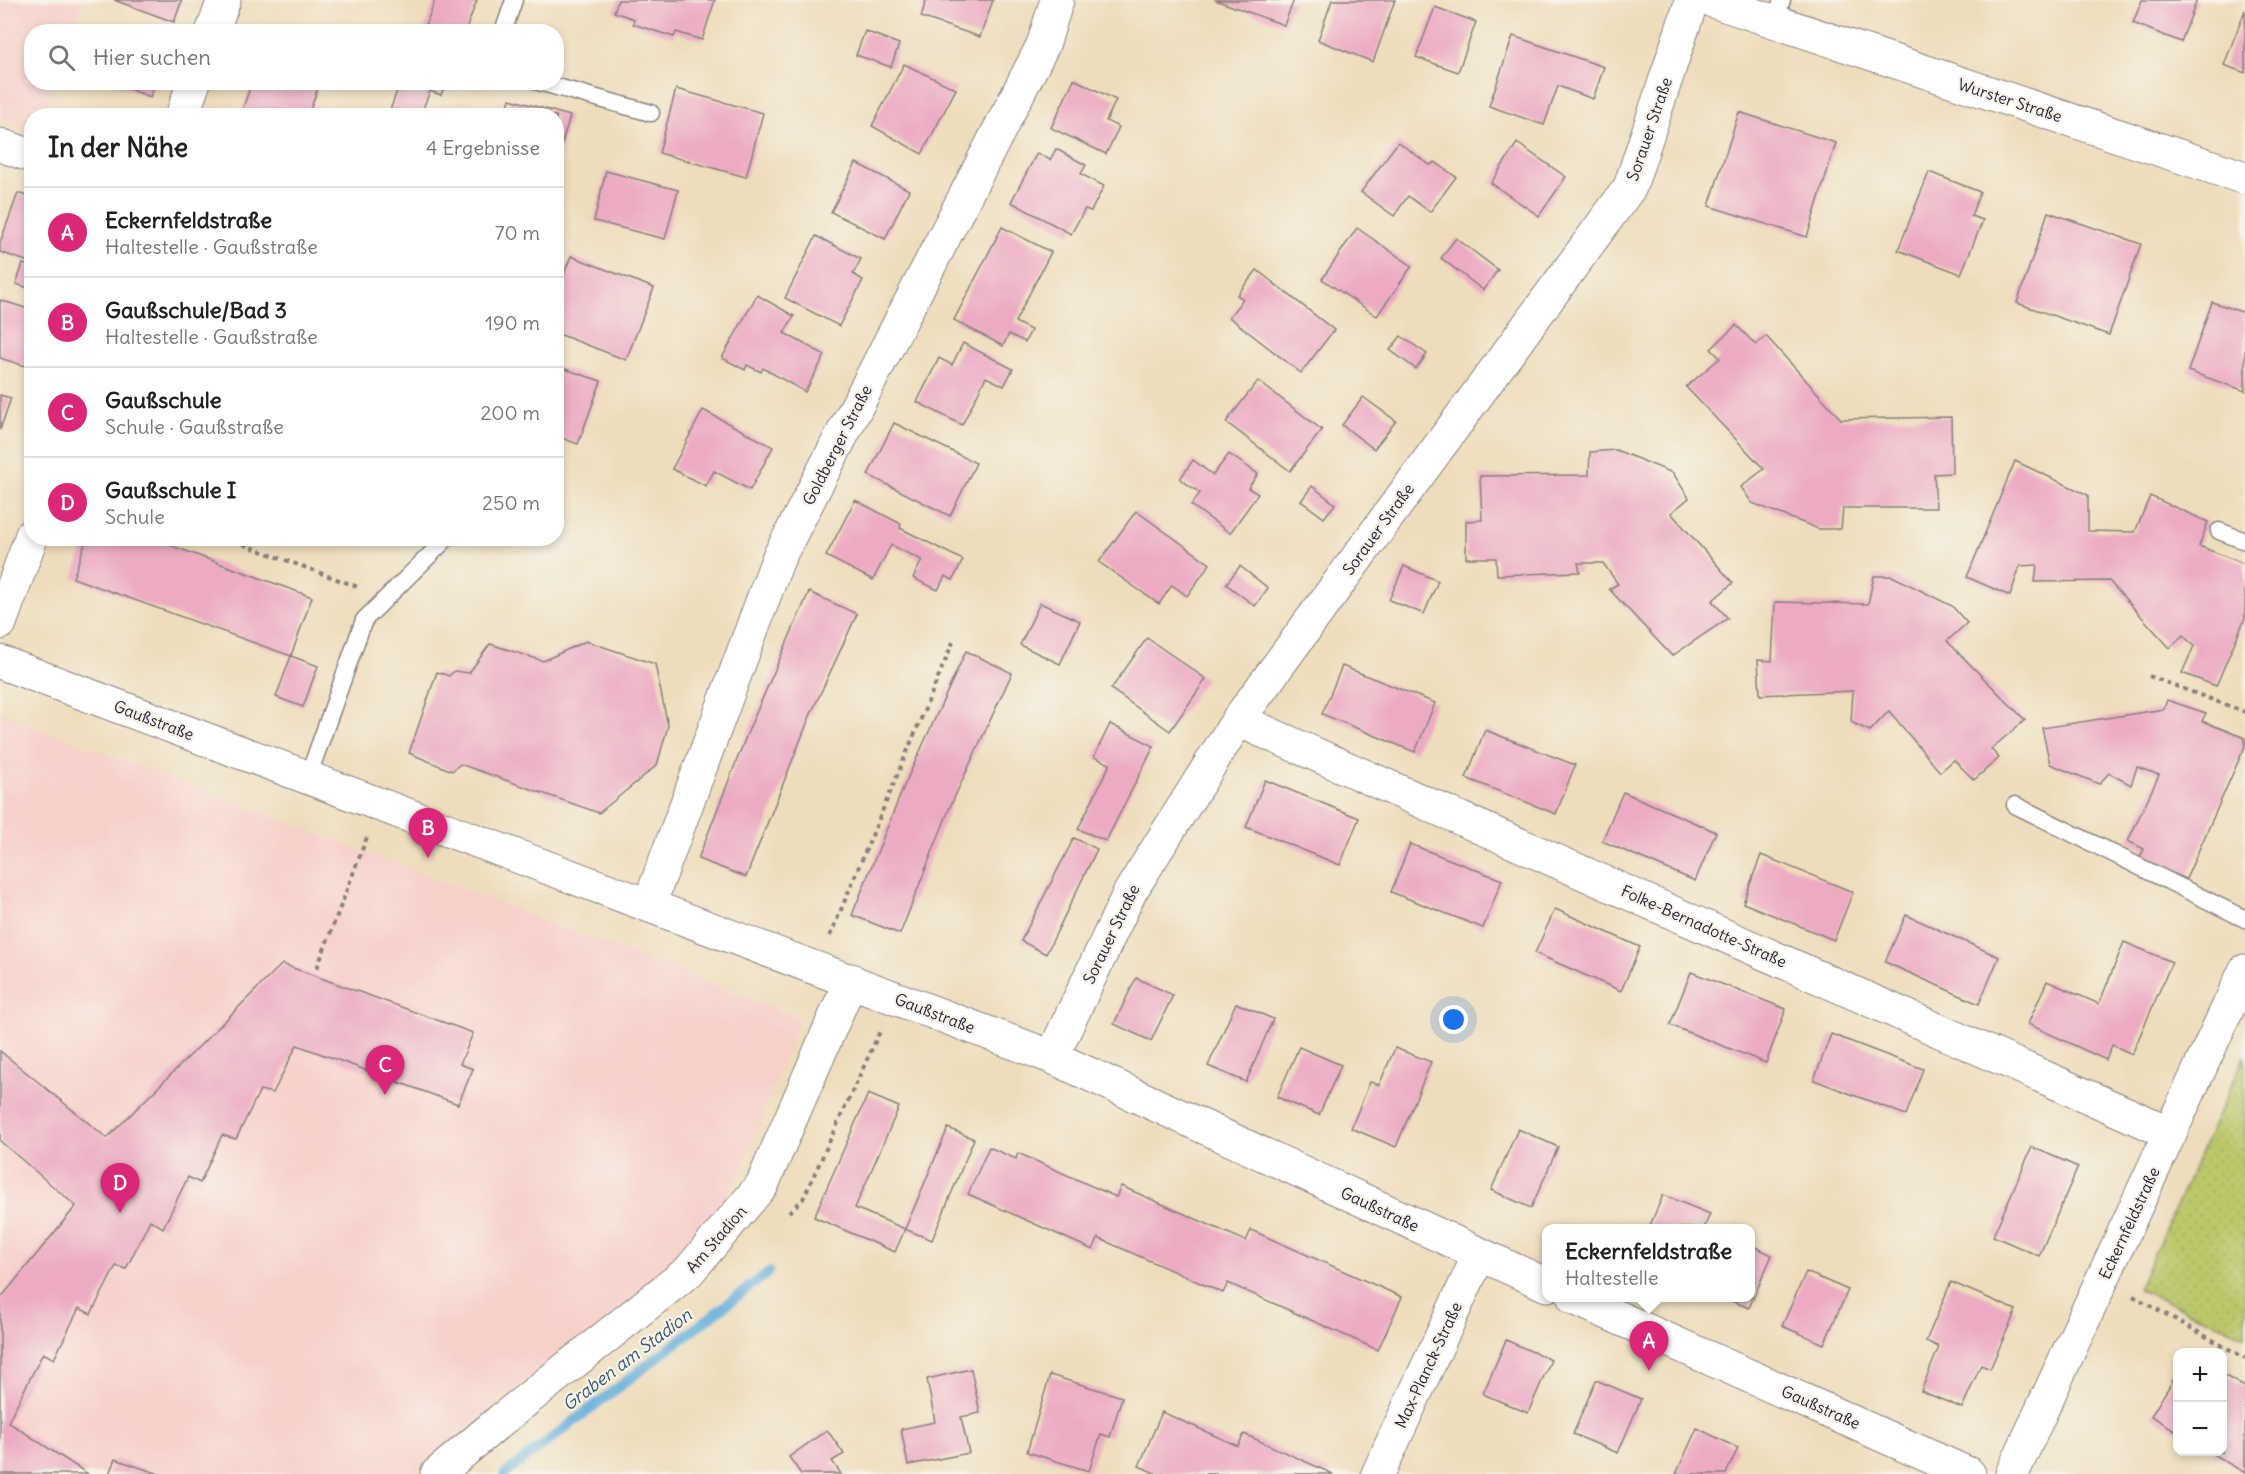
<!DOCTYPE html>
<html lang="de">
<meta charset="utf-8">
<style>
:root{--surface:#fff;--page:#f2f2f2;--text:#202124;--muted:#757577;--line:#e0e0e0;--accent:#db2777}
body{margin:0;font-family:Delius,sans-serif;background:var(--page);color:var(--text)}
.controls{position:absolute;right:18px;bottom:18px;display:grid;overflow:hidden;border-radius:12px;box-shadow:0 3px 9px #0003}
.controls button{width:54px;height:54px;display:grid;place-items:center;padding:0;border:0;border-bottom:2px solid var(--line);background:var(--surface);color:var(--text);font:30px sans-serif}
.you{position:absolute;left:1454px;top:1020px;width:21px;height:21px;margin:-15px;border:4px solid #fff;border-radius:50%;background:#1a73e8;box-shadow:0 0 0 9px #1a73e833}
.badge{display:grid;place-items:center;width:39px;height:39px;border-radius:50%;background:var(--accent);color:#fff;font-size:20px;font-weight:700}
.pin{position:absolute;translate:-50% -50px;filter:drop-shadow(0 2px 3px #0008)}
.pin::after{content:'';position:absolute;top:32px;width:21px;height:18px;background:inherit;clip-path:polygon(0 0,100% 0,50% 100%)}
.popup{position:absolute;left:1542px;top:1224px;width:213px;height:78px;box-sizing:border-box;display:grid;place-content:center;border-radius:12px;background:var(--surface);filter:drop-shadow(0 2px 4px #0005);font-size:20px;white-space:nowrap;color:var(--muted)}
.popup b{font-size:22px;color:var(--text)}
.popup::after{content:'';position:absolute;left:50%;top:100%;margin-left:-12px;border:12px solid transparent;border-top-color:var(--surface)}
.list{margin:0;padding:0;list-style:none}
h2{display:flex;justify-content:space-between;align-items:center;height:78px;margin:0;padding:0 24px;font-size:26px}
h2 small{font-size:20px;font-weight:400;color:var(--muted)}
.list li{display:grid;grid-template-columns:39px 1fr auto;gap:18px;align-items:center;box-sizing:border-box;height:90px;padding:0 24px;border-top:2px solid var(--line)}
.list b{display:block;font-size:22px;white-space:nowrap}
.list p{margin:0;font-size:20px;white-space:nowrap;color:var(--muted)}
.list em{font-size:20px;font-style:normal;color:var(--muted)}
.icon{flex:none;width:33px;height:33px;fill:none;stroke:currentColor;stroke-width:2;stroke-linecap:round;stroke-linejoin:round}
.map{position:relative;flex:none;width:2245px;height:1474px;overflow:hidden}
.search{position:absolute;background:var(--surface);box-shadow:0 3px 9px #0003;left:24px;top:24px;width:540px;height:66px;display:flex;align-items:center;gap:15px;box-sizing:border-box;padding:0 21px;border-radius:24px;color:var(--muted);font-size:22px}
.panel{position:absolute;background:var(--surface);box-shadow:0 3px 9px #0003;left:24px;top:108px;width:540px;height:438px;border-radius:24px}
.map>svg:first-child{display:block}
</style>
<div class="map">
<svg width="2245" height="1474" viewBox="0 0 2245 1474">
<defs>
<pattern id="grass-dots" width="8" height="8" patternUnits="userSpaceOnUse" patternTransform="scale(1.5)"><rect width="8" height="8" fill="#bbc86a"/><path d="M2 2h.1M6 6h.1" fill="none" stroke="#a0ac5d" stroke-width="1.8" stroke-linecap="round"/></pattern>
</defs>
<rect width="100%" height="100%" fill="#f7f3e8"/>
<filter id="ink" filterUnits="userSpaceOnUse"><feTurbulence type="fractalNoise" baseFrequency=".0167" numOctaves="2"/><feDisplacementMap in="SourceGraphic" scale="12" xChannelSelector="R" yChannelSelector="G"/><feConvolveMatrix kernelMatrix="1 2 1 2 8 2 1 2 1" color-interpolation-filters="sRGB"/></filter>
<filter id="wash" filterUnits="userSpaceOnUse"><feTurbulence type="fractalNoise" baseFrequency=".008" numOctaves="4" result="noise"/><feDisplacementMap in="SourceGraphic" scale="24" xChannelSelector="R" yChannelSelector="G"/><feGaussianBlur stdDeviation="1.35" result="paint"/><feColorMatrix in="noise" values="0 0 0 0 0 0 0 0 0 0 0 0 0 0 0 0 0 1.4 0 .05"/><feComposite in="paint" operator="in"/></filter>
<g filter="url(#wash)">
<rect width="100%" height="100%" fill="#eeddbc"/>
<g fill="#f7d0ca">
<path d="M0,0H84L73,31L32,32V82L55,83L44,115L32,116L31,132L0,119Z"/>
<path d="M0,713L800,1018L741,1172L685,1263L493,1406L416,1474H0Z"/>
</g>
<path fill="url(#grass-dots)" stroke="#6e7552" stroke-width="1.5" d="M2245,1056V1336L2138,1289Z"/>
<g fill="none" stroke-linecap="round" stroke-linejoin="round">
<path stroke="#63afdc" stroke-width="10" d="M505,1474L769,1272"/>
</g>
<g id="blocks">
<g fill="#ecabc3">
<path d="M114,0H182L174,22Z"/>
<path d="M435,0H477L465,32H423Z"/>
<path d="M618,0H715L702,40L676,32L674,37L633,24L634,19L614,12Z"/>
<path d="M926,0H993L980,37L921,17Z"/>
<path d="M1215,0H1294L1284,25Z"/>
<path d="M1332,0H1395L1373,62L1318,40Z"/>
<path d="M2142,0H2197L2181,42L2133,23Z"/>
<path d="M1435,7L1476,22L1458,72L1416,57Z"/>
<path d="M2245,10V73L2224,65Z"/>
<path d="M865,31L899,44L891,67L856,55Z"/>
<path d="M1513,36L1604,67L1593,99L1558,86L1544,125L1489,106Z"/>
<path d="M904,64L956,89L922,154L872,126Z"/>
<path d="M1074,79L1116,100L1106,121L1119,127L1106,154L1051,128Z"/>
<path d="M111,82H155L150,97Z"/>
<path d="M252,82H320L308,116H240Z"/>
<path d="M400,82H446L441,95L430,91L420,116H388Z"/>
<path d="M676,89L763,113L746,177L659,153Z"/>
<path d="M510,99L570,116L557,159L556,116H505Z"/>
<path d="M1739,112L1836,143L1807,237L1709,206Z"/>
<path d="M1398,142L1430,165L1435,162L1456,177L1430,212L1408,196L1394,216L1361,192Z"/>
<path d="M1517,143L1566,177L1539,216L1491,183Z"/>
<path d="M1056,149L1086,165L1081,174L1104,186L1091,211L1085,209L1071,234L1011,202L1037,153L1050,160Z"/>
<path d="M856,163L909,190L885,239L831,212Z"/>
<path d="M606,171L678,190L665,239L594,221Z"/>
<path d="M1929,172L1980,192L1971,216L1983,220L1961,274L1898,250Z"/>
<path d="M18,193L32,198V263L0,252V243Z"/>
<path d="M2048,212L2141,244L2109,335L2017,303Z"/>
<path d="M1002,227L1051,252L1015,322L1031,330L1025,342L1009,334L1003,346L954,320Z"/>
<path d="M1357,228L1412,266L1377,316L1322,279Z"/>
<path d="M816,236L861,259L853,274L863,280L839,326L785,298Z"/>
<path d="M1456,238L1498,270L1483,290L1441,258Z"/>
<path d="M571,256L654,288L626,360L556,333V295Z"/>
<path d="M23,264L32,267V289L16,284Z"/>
<path d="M1257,270L1334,330L1301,373L1229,317L1243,299L1237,295Z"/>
<path d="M757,295L794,316L784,333L825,355L805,392L763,368L761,372L747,365L745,370L722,358Z"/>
<path d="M0,300L32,310V346L25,366L0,358Z"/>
<path d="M2212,302L2245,313V391L2188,371Z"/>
<path d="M1736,325L1756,345L1766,336L1841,419L1951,417L1952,473L1934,474L1936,508H1843L1841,529H1819L1752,503L1741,487L1764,469L1686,387L1720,358L1711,349Z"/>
<path d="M1401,336L1427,354L1416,369L1390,350Z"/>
<path d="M963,343L1013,369L1004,386L986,377L962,425L917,402L939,358L952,365Z"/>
<path d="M556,366L601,381L578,444L556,436Z"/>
<path d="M1258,381L1322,430L1290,471L1226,422Z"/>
<path d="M0,395L11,398L0,430Z"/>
<path d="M1363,397L1396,421L1374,449L1342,425Z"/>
<path d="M703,410L773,447L750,490L714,471L706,486L672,469Z"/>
<path d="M894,423L976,463L950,516L868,475Z"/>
<path d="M1616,450L1673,473L1689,498L1671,513L1733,583L1712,601L1728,618L1672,656L1609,589L1618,584L1603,563H1578L1580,572L1497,575L1496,558H1466V521L1482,520L1480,476L1589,475L1590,452Z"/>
<path d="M1229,454L1258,474L1248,488L1258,494L1230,533L1191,505L1200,493L1180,479L1193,460L1213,475Z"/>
<path d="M2015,461L2088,495V531L2135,532L2150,496L2208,522L2199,546L2245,564V618L2216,686L2182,673L2194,646L2183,635L2170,648L2109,581L2035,582L2037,565L2020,566L2010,596L1967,577Z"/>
<path d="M1312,486L1335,504L1324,518L1301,501Z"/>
<path d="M855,500L901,524L900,528L963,560L953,580L945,576L938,590L913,578L922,560L891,545L873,580L826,556Z"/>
<path d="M1136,511L1210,564L1187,596L1172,585L1159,604L1099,562Z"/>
<path d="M87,538H150L312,597L291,656L318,666L303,707L276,697L291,656L73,578Z"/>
<path d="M1240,566L1268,588L1255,606L1226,584Z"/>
<path d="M1404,566L1438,581L1424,614L1389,600Z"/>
<path d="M1874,576H1892L1952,606L1967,623L1947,641L2025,720L1991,749L1999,758L1974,780L1954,760L1940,772L1889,711L1870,731L1851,722L1853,691L1760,695L1758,660L1772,661L1775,602L1868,604Z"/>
<path d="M809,592L857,614L810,716L746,877L698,859L749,729Z"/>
<path d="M1040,603L1080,621L1060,664L1020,645Z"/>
<path d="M1147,638L1206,679L1170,731L1111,689Z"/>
<path d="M586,641L655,664L668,726L657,765L599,813L460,764L452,771L409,753L437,672L449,676L454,671L469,673L490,644L543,661Z"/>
<path d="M966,651L1012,673L950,807L900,934L852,915L904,786Z"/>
<path d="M1342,666L1435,703L1415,752L1322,714Z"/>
<path d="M2167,700L2206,713L2202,721L2245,738V746L2186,879L2139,859L2144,849L2128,841L2159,775L2137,767L2131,785L2109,773L2099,784L2050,764L2042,728L2164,709Z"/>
<path d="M1110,724L1154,746L1106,841L1078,829L1110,764L1094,757Z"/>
<path d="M1485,730L1575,765L1556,814L1466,778Z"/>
<path d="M1265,780L1359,818L1340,865L1246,827Z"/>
<path d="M1623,792L1716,832L1695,881L1602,841Z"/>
<path d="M1074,838L1097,849L1046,954L1021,941Z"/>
<path d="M1410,844L1502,880L1483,928L1391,892Z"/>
<path d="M1761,855L1853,892L1834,940L1743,903Z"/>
<path d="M1555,909L1640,947L1621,991L1535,953Z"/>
<path d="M1906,915L1999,957L1979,1004L1885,962Z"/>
<path d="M2124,942L2172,962L2132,1054L2112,1045L2106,1060L2028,1024L2047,981L2099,1004Z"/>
<path d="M282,964L473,1033L460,1064L473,1069L458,1104L297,1045L273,1093L260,1090L236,1139L222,1135L200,1183L188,1177L163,1228L150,1220L126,1269L116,1266L91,1314L79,1308L54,1359L43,1353L8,1422L88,1474H0V1299L76,1206L0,1141V1051L107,1138Z"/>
<path d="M1691,972L1786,1009L1766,1063L1670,1025Z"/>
<path d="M1136,978L1173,995L1151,1041L1114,1024Z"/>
<path d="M1236,1003L1273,1019L1246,1082L1208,1066Z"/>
<path d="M1831,1034L1923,1069L1906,1115L1814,1080Z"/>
<path d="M1299,1047L1341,1065L1319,1115L1277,1097Z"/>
<path d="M1395,1048L1431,1062L1396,1147L1351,1128L1370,1082L1379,1085Z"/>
<path d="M868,1094L899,1107L855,1208L905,1229L895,1252L814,1217Z"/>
<path d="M948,1128L974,1139L932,1240L905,1229Z"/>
<path d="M1518,1129L1558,1147L1531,1208L1491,1190Z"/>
<path d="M989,1147L1016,1159L1018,1153L1116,1197L1121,1186L1246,1241L1251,1230L1402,1297L1378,1350L1228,1283L1223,1293L1098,1238L1093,1250L968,1194Z"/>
<path d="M2032,1147L2078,1167L2039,1256L1993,1236Z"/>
<path d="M1663,1195L1710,1214L1704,1228H1649Z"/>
<path d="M1751,1245L1772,1255L1749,1308L1724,1298H1751Z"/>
<path d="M1806,1272L1848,1290L1824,1344L1782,1326Z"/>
<path d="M1951,1282L2016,1310L1990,1369L1981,1365L1962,1408L1921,1391L1939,1347L1926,1341Z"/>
<path d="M1506,1340L1551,1360L1528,1413L1483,1394Z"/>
<path d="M971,1369L980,1413L961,1417L969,1453L908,1465L901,1429L935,1422L927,1379Z"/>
<path d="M2178,1372V1432L2151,1416Z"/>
<path d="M2222,1374L2245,1387V1473L2209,1452H2222Z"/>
<path d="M1050,1375L1122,1397L1110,1437L1101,1434L1089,1471L1027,1452Z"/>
<path d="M1596,1380L1641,1399L1618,1453L1573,1434Z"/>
<path d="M1162,1412L1238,1446L1244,1434L1333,1474H1157L1139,1466Z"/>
<path d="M1697,1428L1738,1448L1726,1474H1676Z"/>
<path d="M827,1430L844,1454L832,1461L841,1474H801L789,1457Z"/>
<path d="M115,1459L159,1474H109Z"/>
</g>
</g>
</g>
<g filter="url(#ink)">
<use href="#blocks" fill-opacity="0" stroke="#88807c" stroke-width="1.5"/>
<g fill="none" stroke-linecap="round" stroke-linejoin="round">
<g stroke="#88807c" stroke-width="19">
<g id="service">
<path d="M1774,22L1782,0"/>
<path d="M503,32L514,0"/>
<path d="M539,82L651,113"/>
<path d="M2219,531L2245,541"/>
<path d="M308,777L364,620L447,538"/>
<path d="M2015,805L2245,919"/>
</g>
</g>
<g stroke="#88807c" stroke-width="35">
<g id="minor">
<path d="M212,32L224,0"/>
<path d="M182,116L194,82"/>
<path d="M0,145L32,156"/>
<path d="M0,623L32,535"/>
<path d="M0,662L1052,1057L1547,1285"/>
<path d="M1238,720L2170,1133"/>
<path d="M649,905L778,559L1043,45L1057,0"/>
<path d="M1052,1057L1130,892L1238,720L1630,187L1692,0"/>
<path d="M1574,1298L1969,1474"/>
<path d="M437,1474L501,1420L689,1271L762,1185L851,980"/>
<path d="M1378,1474L1479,1255"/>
<path d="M2012,1474L2245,971"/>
</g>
</g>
<g stroke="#88807c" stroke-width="35">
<path id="tertiary" d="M1710,0L2245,178"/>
</g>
<g stroke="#88807c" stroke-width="4" stroke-dasharray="4.5 4.5" stroke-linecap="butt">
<path d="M226,538L358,587"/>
<path d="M2149,676L2245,712"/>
<path d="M830,936L953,642"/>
<path d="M317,968L367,837"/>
<path d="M789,1212L803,1199L881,1029"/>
<path d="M2133,1296L2245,1358"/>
</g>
<use href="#service" stroke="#fff" stroke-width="16"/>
<use href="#minor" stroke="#fff" stroke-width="33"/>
<use href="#tertiary" stroke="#fff" stroke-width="33"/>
</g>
</g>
<g text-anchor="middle" stroke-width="4.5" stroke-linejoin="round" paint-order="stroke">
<g font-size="16" fill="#22223b" stroke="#f7f3e8">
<text transform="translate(2010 100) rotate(18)" y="6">Wurster Straße</text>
<text transform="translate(1649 129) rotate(-71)" y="6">Sorauer Straße</text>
<text transform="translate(837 445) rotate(-63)" y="6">Goldberger Straße</text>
<text transform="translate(1378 529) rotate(-54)" y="6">Sorauer Straße</text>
<text transform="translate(154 720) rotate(21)" y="6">Gaußstraße</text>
<text transform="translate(1704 926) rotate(24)" y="6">Folke-Bernadotte-Straße</text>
<text transform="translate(1111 934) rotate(-64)" y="6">Sorauer Straße</text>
<text transform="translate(935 1013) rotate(21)" y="6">Gaußstraße</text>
<text transform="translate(1380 1209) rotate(25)" y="6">Gaußstraße</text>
<text transform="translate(2129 1223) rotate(-65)" y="6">Eckernfeldstraße</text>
<text transform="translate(716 1239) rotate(-49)" y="6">Am Stadion</text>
<text transform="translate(1428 1365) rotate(-65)" y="6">Max-Planck-Straße</text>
<text transform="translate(1821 1407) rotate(24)" y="6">Gaußstraße</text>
</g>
<g font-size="18" font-style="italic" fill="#395373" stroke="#f7f3e8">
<text transform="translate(627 1360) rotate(-37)" y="6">Graben am Stadion</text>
</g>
</g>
</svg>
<div class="controls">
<button>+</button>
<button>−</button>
</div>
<div class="you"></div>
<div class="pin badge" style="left:1649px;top:1371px">A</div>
<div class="popup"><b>Eckernfeldstraße</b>Haltestelle</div>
<div class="pin badge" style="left:428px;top:858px">B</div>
<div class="pin badge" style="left:385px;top:1095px">C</div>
<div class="pin badge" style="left:120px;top:1213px">D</div>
<div class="search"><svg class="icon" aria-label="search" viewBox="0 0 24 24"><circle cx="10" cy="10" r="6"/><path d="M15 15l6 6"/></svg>Hier suchen</div>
<section class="panel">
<h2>In der Nähe<small>4 Ergebnisse</small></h2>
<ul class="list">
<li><span class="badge">A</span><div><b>Eckernfeldstraße</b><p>Haltestelle · Gaußstraße</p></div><em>70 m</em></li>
<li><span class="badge">B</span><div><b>Gaußschule/Bad 3</b><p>Haltestelle · Gaußstraße</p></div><em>190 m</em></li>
<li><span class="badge">C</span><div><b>Gaußschule</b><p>Schule · Gaußstraße</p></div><em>200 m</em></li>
<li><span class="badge">D</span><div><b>Gaußschule I</b><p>Schule</p></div><em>250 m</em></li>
</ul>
</section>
</div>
